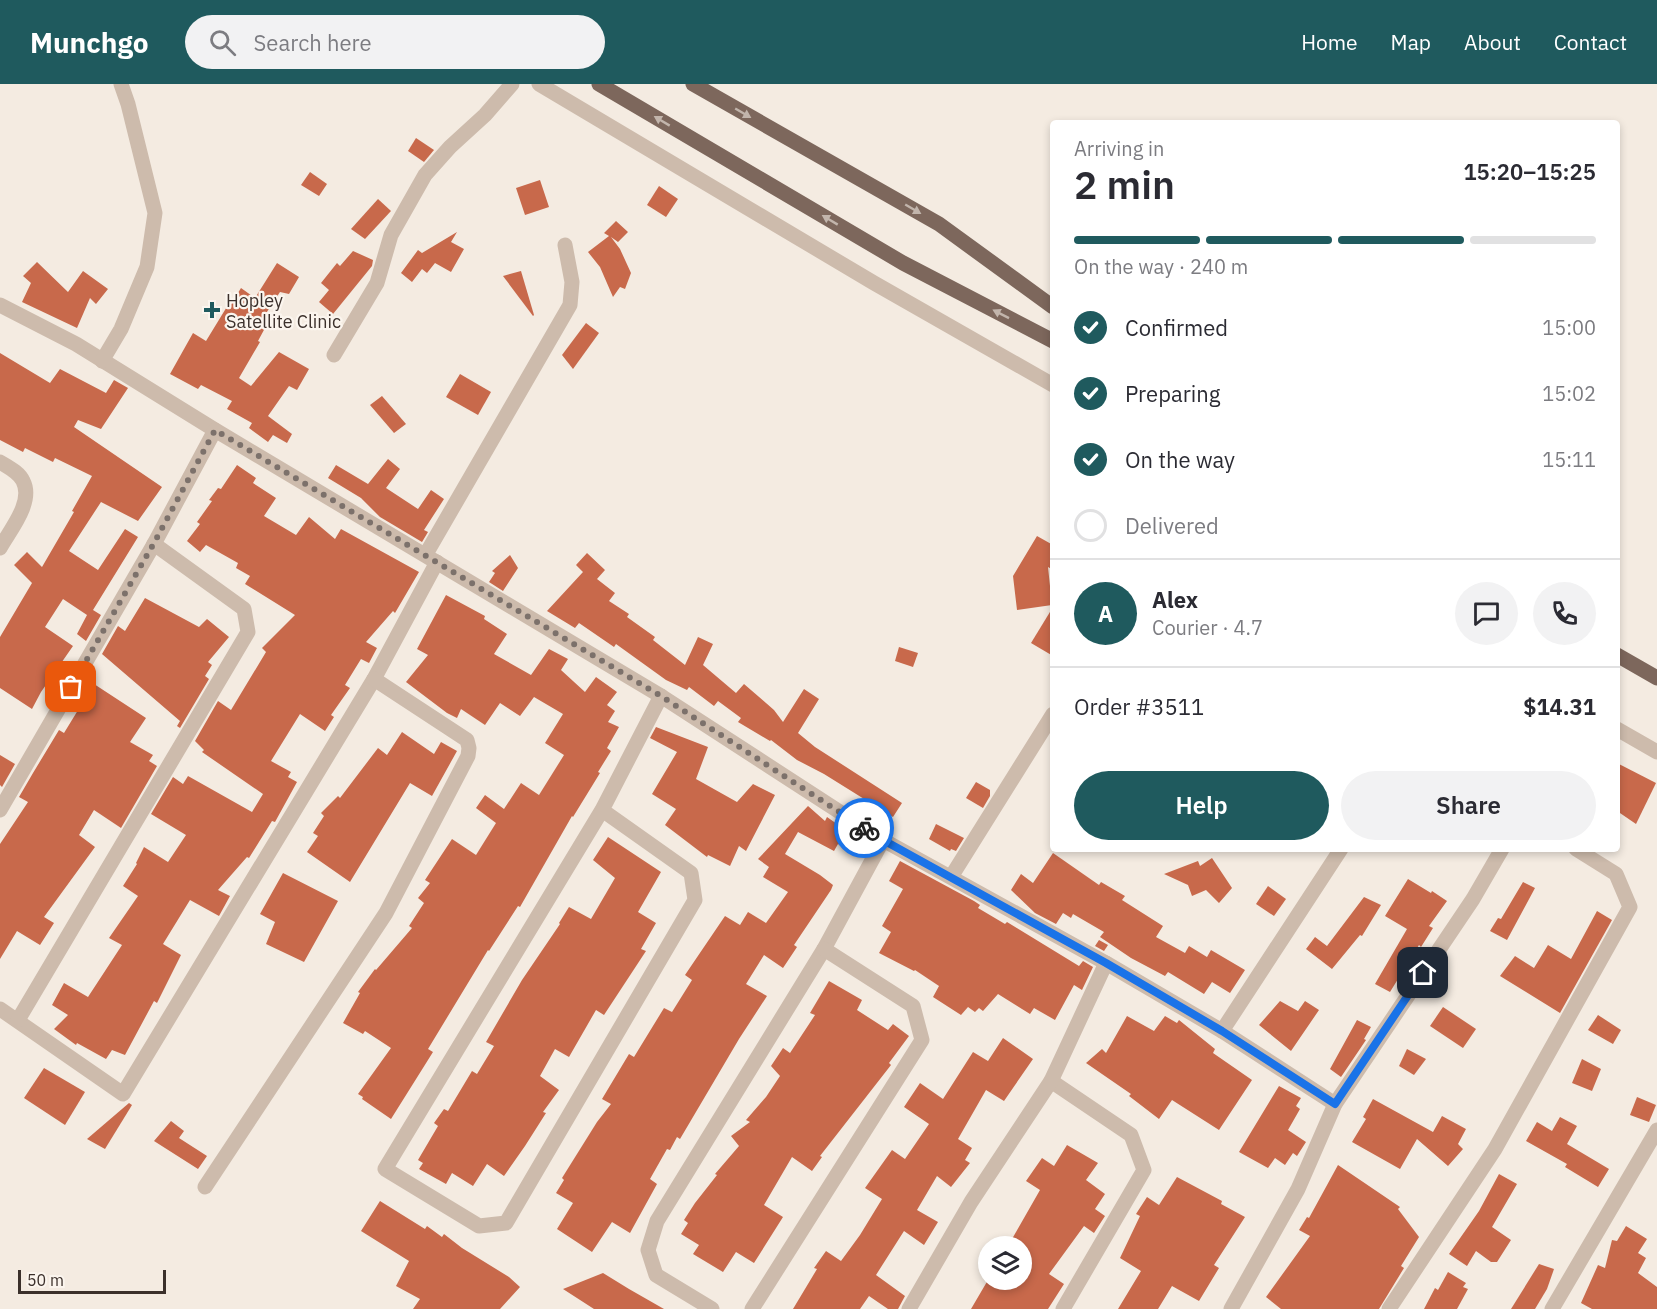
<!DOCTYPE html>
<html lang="en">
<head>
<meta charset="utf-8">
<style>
  :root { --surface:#fff; --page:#f2f2f3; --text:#2b2b33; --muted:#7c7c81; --line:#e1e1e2; --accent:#1f5a5e }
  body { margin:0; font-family:"IBM Plex Sans",sans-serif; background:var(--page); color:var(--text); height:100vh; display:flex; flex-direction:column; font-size:22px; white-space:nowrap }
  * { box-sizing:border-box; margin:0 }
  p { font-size:20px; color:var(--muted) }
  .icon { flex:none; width:33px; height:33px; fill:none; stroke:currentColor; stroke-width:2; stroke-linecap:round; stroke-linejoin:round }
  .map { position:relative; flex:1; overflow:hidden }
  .sheet { position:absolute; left:1050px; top:36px; width:570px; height:732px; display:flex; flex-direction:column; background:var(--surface); border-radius:6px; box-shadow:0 3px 9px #0003 }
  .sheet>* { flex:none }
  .fabs { position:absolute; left:978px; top:1152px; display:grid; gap:12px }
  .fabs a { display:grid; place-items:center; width:54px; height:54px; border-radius:50%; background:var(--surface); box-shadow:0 3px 9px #0003; font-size:30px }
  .scale { position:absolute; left:18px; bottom:15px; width:148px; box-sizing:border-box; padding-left:6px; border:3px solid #3b302b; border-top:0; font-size:16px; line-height:21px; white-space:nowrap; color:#3b302b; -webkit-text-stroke:4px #fbf5ee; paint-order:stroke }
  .pin { position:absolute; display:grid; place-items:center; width:51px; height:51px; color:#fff; margin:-26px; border-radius:12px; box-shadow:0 3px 9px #0006 }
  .courier { position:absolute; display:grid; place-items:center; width:60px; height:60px; margin:-30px; border:4px solid #1a73e8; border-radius:50%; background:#fff; color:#222; box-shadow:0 2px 8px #0007 }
  .head em { font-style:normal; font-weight:600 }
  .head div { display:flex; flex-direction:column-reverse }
  .head { display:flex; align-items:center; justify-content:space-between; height:102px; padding:0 24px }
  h1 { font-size:39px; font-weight:600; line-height:45px }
  .bar { display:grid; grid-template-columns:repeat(4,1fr); gap:9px 6px; align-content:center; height:72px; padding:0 24px }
  .bar i { height:8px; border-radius:4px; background:var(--line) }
  .bar .selected { background:var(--accent) }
  .bar p { grid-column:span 4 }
  .line { display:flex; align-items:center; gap:15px; padding:0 24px; border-top:2px solid var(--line) }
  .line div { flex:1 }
  .round { display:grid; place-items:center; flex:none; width:63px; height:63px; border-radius:32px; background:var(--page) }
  ol { padding:0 24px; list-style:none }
  li { display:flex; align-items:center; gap:18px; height:66px }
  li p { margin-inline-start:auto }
  li .icon { padding:6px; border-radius:50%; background:var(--accent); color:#fff; stroke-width:4 }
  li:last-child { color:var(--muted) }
  li i { width:33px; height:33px; border:3px solid var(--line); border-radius:50% }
  .action { display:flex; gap:12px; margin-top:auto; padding:12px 24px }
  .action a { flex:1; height:69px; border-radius:36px; background:var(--accent); color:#fff; font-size:24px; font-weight:600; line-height:69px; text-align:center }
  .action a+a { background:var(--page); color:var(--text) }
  header { display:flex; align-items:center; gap:36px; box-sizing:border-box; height:84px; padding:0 30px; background:var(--accent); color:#fff }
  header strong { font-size:28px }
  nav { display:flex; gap:33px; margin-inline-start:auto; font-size:21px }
  .search { width:420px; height:54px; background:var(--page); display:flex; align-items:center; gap:15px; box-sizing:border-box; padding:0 21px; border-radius:33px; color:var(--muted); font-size:22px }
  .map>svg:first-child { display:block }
  .building { fill:#c8694b }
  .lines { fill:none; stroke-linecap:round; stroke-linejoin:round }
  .street { stroke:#cdbbac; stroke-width:15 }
  .primary { stroke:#7d675c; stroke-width:15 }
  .oneway { fill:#c2b5ac }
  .done { stroke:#7c716b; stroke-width:6; stroke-dasharray:0 10.8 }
  .route { stroke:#1a73e8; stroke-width:8 }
  .poi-dot { fill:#1f5a5e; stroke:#fbf5ee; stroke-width:2 }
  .labels { text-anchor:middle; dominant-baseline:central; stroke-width:4.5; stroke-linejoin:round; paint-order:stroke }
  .poi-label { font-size:18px; fill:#3b302b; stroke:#fbf5ee; text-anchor:start }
</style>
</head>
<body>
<header>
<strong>Munchgo</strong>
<div class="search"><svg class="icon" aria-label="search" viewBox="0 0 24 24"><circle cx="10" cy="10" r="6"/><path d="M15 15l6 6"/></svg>Search here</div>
<nav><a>Home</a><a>Map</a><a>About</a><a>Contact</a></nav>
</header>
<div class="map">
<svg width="1657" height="1225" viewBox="0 0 1657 1225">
  <rect width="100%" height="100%" fill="#f4ebe1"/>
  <!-- building -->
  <g class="building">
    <polygon points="416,54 434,66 424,78 408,67"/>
    <polygon points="310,88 327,100 319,112 301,101"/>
    <polygon points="540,96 549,123 525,131 516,104"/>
    <polygon points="659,102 678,115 666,133 647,121"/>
    <polygon points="378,115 391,127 365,155 351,145"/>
    <polygon points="616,137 628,148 618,158 611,153 620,165 631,189 625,205 620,203 613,213 600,183 588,168 609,152 604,149"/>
    <polygon points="457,148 451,158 464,165 451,188 435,179 427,189 422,185 412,198 401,189 418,166 422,169"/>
    <polygon points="353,167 373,176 372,182 333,230 319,218 329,206 321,199 337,179 340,182"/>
    <polygon points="37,178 68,208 83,187 108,205 96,220 90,214 77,244 22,218 31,199 23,192"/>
    <polygon points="277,179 299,193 289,210 280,208 259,240 265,244 258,257 260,258 239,294 251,302 279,268 309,285 297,306 289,302 268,332 292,350 287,359 273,351 268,358 249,344 252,339 227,325 232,317 201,301 198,305 170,290 193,249 206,257 228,221 230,222 241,204 255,214"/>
    <polygon points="521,187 534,231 533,232 503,192"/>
    <polygon points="586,239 599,249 573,285 562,271"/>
    <polygon points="0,269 50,299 60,285 106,309 114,296 128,304 101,345 78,336 74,343 162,403 138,437 101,418 69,467 98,486 125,445 138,453 93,526 101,531 86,557 77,550 87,531 63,515 45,543 73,562 41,608 32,625 0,604 0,553 32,499 14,481 27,468 42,483 74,428 72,427 92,392 55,374 53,378 25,364 23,368 0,356"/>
    <polygon points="460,290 491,308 478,331 446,313"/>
    <polygon points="382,312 406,340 394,349 370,321"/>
    <polygon points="388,375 400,385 386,404 418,425 431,406 444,415 424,446 428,448 422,458 380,433 361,414 328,394 336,381 368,400"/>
    <polygon points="237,381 256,394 253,399 276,414 264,432 296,451 309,433 335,455 341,445 419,488 395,529 393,527 366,558 377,564 369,579 361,575 345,601 350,604 331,631 334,633 325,647 300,630 271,677 291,688 288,693 297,698 275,738 272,737 249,774 247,773 218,806 230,812 219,832 190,816 163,860 181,871 157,919 154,917 125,971 112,966 106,975 77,959 76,961 54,945 68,931 52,921 64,899 88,913 122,861 109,854 138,812 123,802 137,780 136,779 144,763 168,778 186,751 151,730 173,693 183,700 188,692 252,728 263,710 202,668 204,666 195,657 218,617 231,626 266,568 262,564 295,531 245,500 250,492 236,484 238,479 206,461 200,468 187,457 200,440 197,438 212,417 209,416 218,404 221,405"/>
    <polygon points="1037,452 1053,461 1053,486 1048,483 1052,521 1017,526 1013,492"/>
    <polygon points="587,469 605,486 597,495 615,509 609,517 629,530 627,533 655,553 653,556 685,581 698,553 713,560 703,581 736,609 744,600 774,626 783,638 804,605 819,615 798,649 815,663 902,719 893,733 824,690 797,676 771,656 770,657 738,638 741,634 718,617 714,622 689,603 687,606 666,596 616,560 614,563 579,539 575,544 547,527 583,488 576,481"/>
    <polygon points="510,471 518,484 503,507 489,498 495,489 492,487"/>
    <polygon points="446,511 485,532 484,535 507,550 494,570 531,591 549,565 568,575 561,586 585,608 596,593 617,608 607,621 615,627 608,638 619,643 607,664 611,667 598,688 600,689 573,733 572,732 520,823 518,822 489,867 488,866 428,965 433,968 391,1035 362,1015 363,1013 358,1010 391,964 365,947 363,950 343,939 360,909 358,908 375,885 376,886 412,844 409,842 424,819 418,814 430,799 425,796 452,755 476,771 496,739 476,724 485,711 504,725 521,699 539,711 564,671 545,659 563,630 534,613 520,632 500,619 485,641 461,625 457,634 447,629 406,598 428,571 417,565"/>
    <polygon points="145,514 199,543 207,535 229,553 208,578 212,581 205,592 209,595 180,644 177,642 180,637 102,570 118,542 125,547"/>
    <polygon points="1053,523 1053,572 1031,559"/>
    <polygon points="899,563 918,569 913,583 895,577"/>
    <polygon points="94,600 146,634 130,658 153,671 149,677 157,682 121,744 94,726 79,751 95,763 44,833 54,839 40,861 17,847 0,875 0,760 28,718 19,713 33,689 59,646 64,649"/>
    <polygon points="656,643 708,663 696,695 737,718 753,700 775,711 746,767 739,762 730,782 708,771 707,773 665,741 676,725 652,710 677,668 650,654"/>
    <polygon points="402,648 434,670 441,658 457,667 432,712 410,699 350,798 307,768 318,752 313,749 324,732 321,729 338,712 340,714 378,664 387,671"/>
    <polygon points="0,671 15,680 2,703 0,701"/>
    <polygon points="1617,679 1656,699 1636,740 1617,727"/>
    <polygon points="976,698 990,706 990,712 983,724 966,714"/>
    <polygon points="808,722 825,737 827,733 857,754 848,767 838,760 834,767 798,748 785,770 820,791 833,801 831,806 794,861 797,863 783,884 764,871 746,900 767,912 739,955 680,1055 677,1053 670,1066 667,1065 650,1095 657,1100 630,1149 612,1138 592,1168 557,1145 573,1119 556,1109 564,1096 562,1094 597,1038 611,1020 602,1015 629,970 634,973 664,924 672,928 692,896 685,891 725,832 740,841 748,828 766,839 788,808 763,793 769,783 758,775"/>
    <polygon points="936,740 964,754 956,767 951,765 950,767 929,755"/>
    <polygon points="608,753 661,788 638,828 656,839 641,865 646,867 604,931 596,926 569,973 555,965 540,992 559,1006 543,1028 546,1029 525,1062 504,1092 487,1080 473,1102 452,1089 446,1100 419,1085 423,1079 418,1076 438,1042 434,1039 444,1025 448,1027 472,987 477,990 494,962 486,958 522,896 560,840 559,839 569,823 591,835 615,794 593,776"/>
    <polygon points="1053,769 1099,801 1101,798 1125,812 1122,816 1163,842 1156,853 1185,869 1189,862 1207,873 1211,866 1245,886 1230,909 1212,898 1204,910 1168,888 1165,892 1131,874 1100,853 1104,848 1073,830 1071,834 1063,829 1056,840 1035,829 1011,806 1021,790 1033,799"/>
    <polygon points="1212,774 1232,804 1219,819 1206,806 1192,812 1188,801 1164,790 1198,777 1200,782"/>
    <polygon points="900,777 974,817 980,821 978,824 1005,840 1007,838 1079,882 1083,877 1093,883 1082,906 1074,901 1055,936 1034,924 1030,930 998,910 983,927 979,924 975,928 968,923 961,931 933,913 939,902 915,886 914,887 879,869 891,848 882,842 903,805 889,797"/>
    <polygon points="283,789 338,817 304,878 266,860 275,838 260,830"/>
    <polygon points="1408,795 1431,809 1432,807 1447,817 1429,842 1433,844 1421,863 1419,861 1390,908 1375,900 1407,845 1385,832"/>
    <polygon points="1523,798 1535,804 1507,856 1490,847 1498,834 1501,835"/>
    <polygon points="1268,802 1286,815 1274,832 1256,820"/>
    <polygon points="1364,813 1381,821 1362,852 1360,851 1332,885 1306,865 1315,853 1327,862"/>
    <polygon points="1597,827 1612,836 1560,929 1500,892 1515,872 1534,884 1548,861 1571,875"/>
    <polygon points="1099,856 1108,861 1104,867 1095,862"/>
    <polygon points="829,897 862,916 857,926 888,946 893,940 909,952 889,979 891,981 820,1072 822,1073 812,1087 792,1073 764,1121 783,1133 754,1179 736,1168 723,1188 693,1170 699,1161 681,1150 688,1139 684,1136 695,1119 717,1091 715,1090 739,1062 731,1052 750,1038 746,1036 766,1013 780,992 771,982 783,964 790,969 815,931 810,929"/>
    <polygon points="1280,917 1298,927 1305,917 1319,926 1291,967 1259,941"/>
    <polygon points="1443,923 1476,945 1463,964 1430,942"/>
    <polygon points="1598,931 1621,946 1613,960 1588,946"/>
    <polygon points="1127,932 1154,947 1165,932 1177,939 1179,936 1215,965 1213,969 1252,996 1219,1046 1172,1016 1159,1035 1129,1012 1131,1010 1086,979 1102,965 1106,969"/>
    <polygon points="1357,936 1371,943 1364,955 1366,956 1341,993 1330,985"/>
    <polygon points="1003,954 1033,975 1004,1017 986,1006 958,1055 972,1064 965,1076 970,1079 951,1103 937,1092 917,1126 938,1138 924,1161 904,1147 876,1191 905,1212 898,1225 888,1225 869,1212 860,1225 793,1225 817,1185 814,1184 826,1167 841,1177 860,1151 882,1115 865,1104 892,1066 905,1075 929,1040 904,1023 920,999 943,1015 973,968 988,977"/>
    <polygon points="1407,965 1426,975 1414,991 1399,982"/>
    <polygon points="1582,975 1601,985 1592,1007 1572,999"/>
    <polygon points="44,984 85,1008 65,1041 24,1014"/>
    <polygon points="1279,1002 1301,1014 1296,1022 1300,1025 1288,1046 1306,1058 1297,1072 1293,1069 1285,1081 1275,1074 1268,1084 1239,1068"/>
    <polygon points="1637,1013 1656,1021 1649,1038 1630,1031"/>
    <polygon points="1373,1015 1433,1048 1442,1032 1466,1045 1458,1060 1463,1065 1448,1082 1417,1055 1400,1085 1352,1058 1366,1035 1363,1033"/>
    <polygon points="129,1019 132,1021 105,1065 87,1055"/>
    <polygon points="1560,1033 1577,1042 1567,1060 1609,1085 1598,1103 1565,1083 1567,1080 1526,1057 1537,1038 1552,1047"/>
    <polygon points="171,1037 184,1047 179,1054 207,1072 198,1085 154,1057"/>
    <polygon points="1067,1061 1098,1079 1086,1096 1105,1110 1095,1125 1105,1132 1094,1149 1084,1142 1049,1190 1064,1200 1048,1225 971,1225 988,1196 1022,1196 1022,1162 1008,1162 1040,1106 1026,1097 1042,1074 1054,1082"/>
    <polygon points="1338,1081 1400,1123 1398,1125 1419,1153 1401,1182 1404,1184 1379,1225 1281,1225 1266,1213 1310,1152 1299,1146 1307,1133 1309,1134"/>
    <polygon points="1499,1090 1517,1100 1492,1143 1511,1156 1497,1178 1491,1178 1476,1167 1467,1182 1449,1170 1479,1127"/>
    <polygon points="1177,1093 1222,1117 1221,1120 1245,1133 1214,1181 1219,1184 1199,1217 1172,1202 1158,1225 1118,1225 1141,1187 1120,1174 1140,1132 1136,1130 1147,1113 1159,1121"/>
    <polygon points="380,1117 425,1145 427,1142 442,1153 444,1150 462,1164 509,1193 520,1203 500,1225 413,1225 420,1215 396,1202 409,1177 361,1147"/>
    <polygon points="1626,1142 1647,1155 1638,1169 1646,1174 1638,1189 1657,1203 1657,1225 1592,1225 1581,1219 1598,1181 1605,1184 1612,1156 1617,1157"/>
    <polygon points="1539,1180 1554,1185 1547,1205 1535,1225 1511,1225"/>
    <polygon points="1448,1188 1466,1199 1463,1203 1468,1205 1457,1225 1424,1225 1435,1204 1438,1206"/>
    <polygon points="603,1189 629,1205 664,1225 594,1225 563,1205"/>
  </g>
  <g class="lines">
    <!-- street -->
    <g class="street">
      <polyline points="539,0 874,199 1053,301"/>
      <polyline points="0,221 76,260 215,346 661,612 883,756 1106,879 1222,947 1335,1020"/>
      <polyline points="334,271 377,199 391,151 425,91 450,63 485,31 512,0"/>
      <polyline points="102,277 121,245 147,183 155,129 128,20 121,0"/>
      <path d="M 0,378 C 8,383 19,388 23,397 C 34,418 10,446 0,464"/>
      <polyline points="426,470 570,221 572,198 565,161"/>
      <polyline points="1617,645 1657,668"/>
      <polyline points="0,726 154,460 215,346"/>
      <polyline points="602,726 691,789 695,816 506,1139 479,1142 385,1085 602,726 661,612"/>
      <polyline points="951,793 1053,630"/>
      <polyline points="0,925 123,1010 374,595 437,478"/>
      <polyline points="18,936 248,548 244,525 154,460"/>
      <polyline points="1222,947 1341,765"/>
      <polyline points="1051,997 1131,1051 1144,1086 1063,1225"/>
      <polyline points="205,1103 386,829 468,672 469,664 467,656 374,595"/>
      <polyline points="712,1225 656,1191 648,1166 657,1137 824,865 883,756"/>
      <polyline points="752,1225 922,956 913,922 824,865"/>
      <polyline points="909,1225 971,1118 1051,997 1106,879"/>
      <polyline points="1231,1225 1298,1105 1335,1020 1473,815 1502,765"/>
      <polyline points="1389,1225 1495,1065 1630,823 1616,790 1576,765"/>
      <polyline points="1552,1225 1657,1046"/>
    </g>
    <!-- primary -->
    <g class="primary">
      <polyline points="599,0 903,179 1053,257"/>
      <polyline points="693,0 939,140 1053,223"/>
      <polyline points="1617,571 1657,594"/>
    </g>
  </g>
  <!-- one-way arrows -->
  <defs><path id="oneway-solid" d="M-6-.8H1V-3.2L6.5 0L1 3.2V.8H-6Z" transform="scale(1.5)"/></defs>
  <g class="oneway">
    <use href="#oneway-solid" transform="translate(743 29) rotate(30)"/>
    <use href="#oneway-solid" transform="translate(662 37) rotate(-149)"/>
    <use href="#oneway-solid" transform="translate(913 125) rotate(30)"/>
    <use href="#oneway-solid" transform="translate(830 136) rotate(-149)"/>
    <use href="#oneway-solid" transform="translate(1001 230) rotate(-153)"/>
  </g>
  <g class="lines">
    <!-- done -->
    <polyline class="done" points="71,603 154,459 215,346 661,612 864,744"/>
    <!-- route -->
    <polyline class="route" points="864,744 883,756 1106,879 1222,947 1335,1020 1423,889"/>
  </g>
  <!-- markers -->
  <path class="poi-dot" d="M209 217h6v6h6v6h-6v6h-6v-6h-6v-6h6z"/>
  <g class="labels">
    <!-- poi labels -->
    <g class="poi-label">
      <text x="226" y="216">Hopley<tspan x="226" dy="21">Satellite Clinic</tspan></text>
    </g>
  </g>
</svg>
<div class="fabs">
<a><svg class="icon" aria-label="layers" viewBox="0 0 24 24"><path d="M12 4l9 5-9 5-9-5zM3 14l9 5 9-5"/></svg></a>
</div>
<div class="scale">50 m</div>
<div class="pin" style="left:71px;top:603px;background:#ea580c"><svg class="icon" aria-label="bag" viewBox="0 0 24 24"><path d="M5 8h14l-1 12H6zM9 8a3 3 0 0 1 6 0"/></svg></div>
<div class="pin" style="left:1423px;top:889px;background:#1f2937"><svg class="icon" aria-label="home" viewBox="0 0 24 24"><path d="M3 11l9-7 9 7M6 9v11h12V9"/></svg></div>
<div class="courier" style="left:864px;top:744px"><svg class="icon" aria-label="bike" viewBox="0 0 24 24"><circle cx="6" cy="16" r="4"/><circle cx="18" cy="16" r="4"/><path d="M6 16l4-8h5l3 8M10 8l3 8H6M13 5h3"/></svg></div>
<section class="sheet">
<div class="head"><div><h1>2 min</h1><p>Arriving in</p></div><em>15:20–15:25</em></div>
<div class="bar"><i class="selected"></i><i class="selected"></i><i class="selected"></i><i></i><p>On the way · 240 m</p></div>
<ol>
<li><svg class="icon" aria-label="check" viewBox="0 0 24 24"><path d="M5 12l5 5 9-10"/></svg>Confirmed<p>15:00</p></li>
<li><svg class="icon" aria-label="check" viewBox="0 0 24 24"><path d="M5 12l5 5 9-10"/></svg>Preparing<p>15:02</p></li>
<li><svg class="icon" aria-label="check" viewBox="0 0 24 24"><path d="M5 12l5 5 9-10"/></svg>On the way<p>15:11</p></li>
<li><i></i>Delivered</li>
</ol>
<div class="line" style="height:108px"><b class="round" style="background:var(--accent);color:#fff">A</b><div><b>Alex</b><p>Courier · 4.7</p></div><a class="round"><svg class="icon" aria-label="chat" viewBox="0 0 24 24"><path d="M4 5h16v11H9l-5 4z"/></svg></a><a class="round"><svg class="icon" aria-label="phone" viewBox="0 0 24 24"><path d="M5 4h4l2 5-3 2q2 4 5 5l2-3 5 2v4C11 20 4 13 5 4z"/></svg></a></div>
<div class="line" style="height:78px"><div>Order #3511</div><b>$14.31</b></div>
<div class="action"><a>Help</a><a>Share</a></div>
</section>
</div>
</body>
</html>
